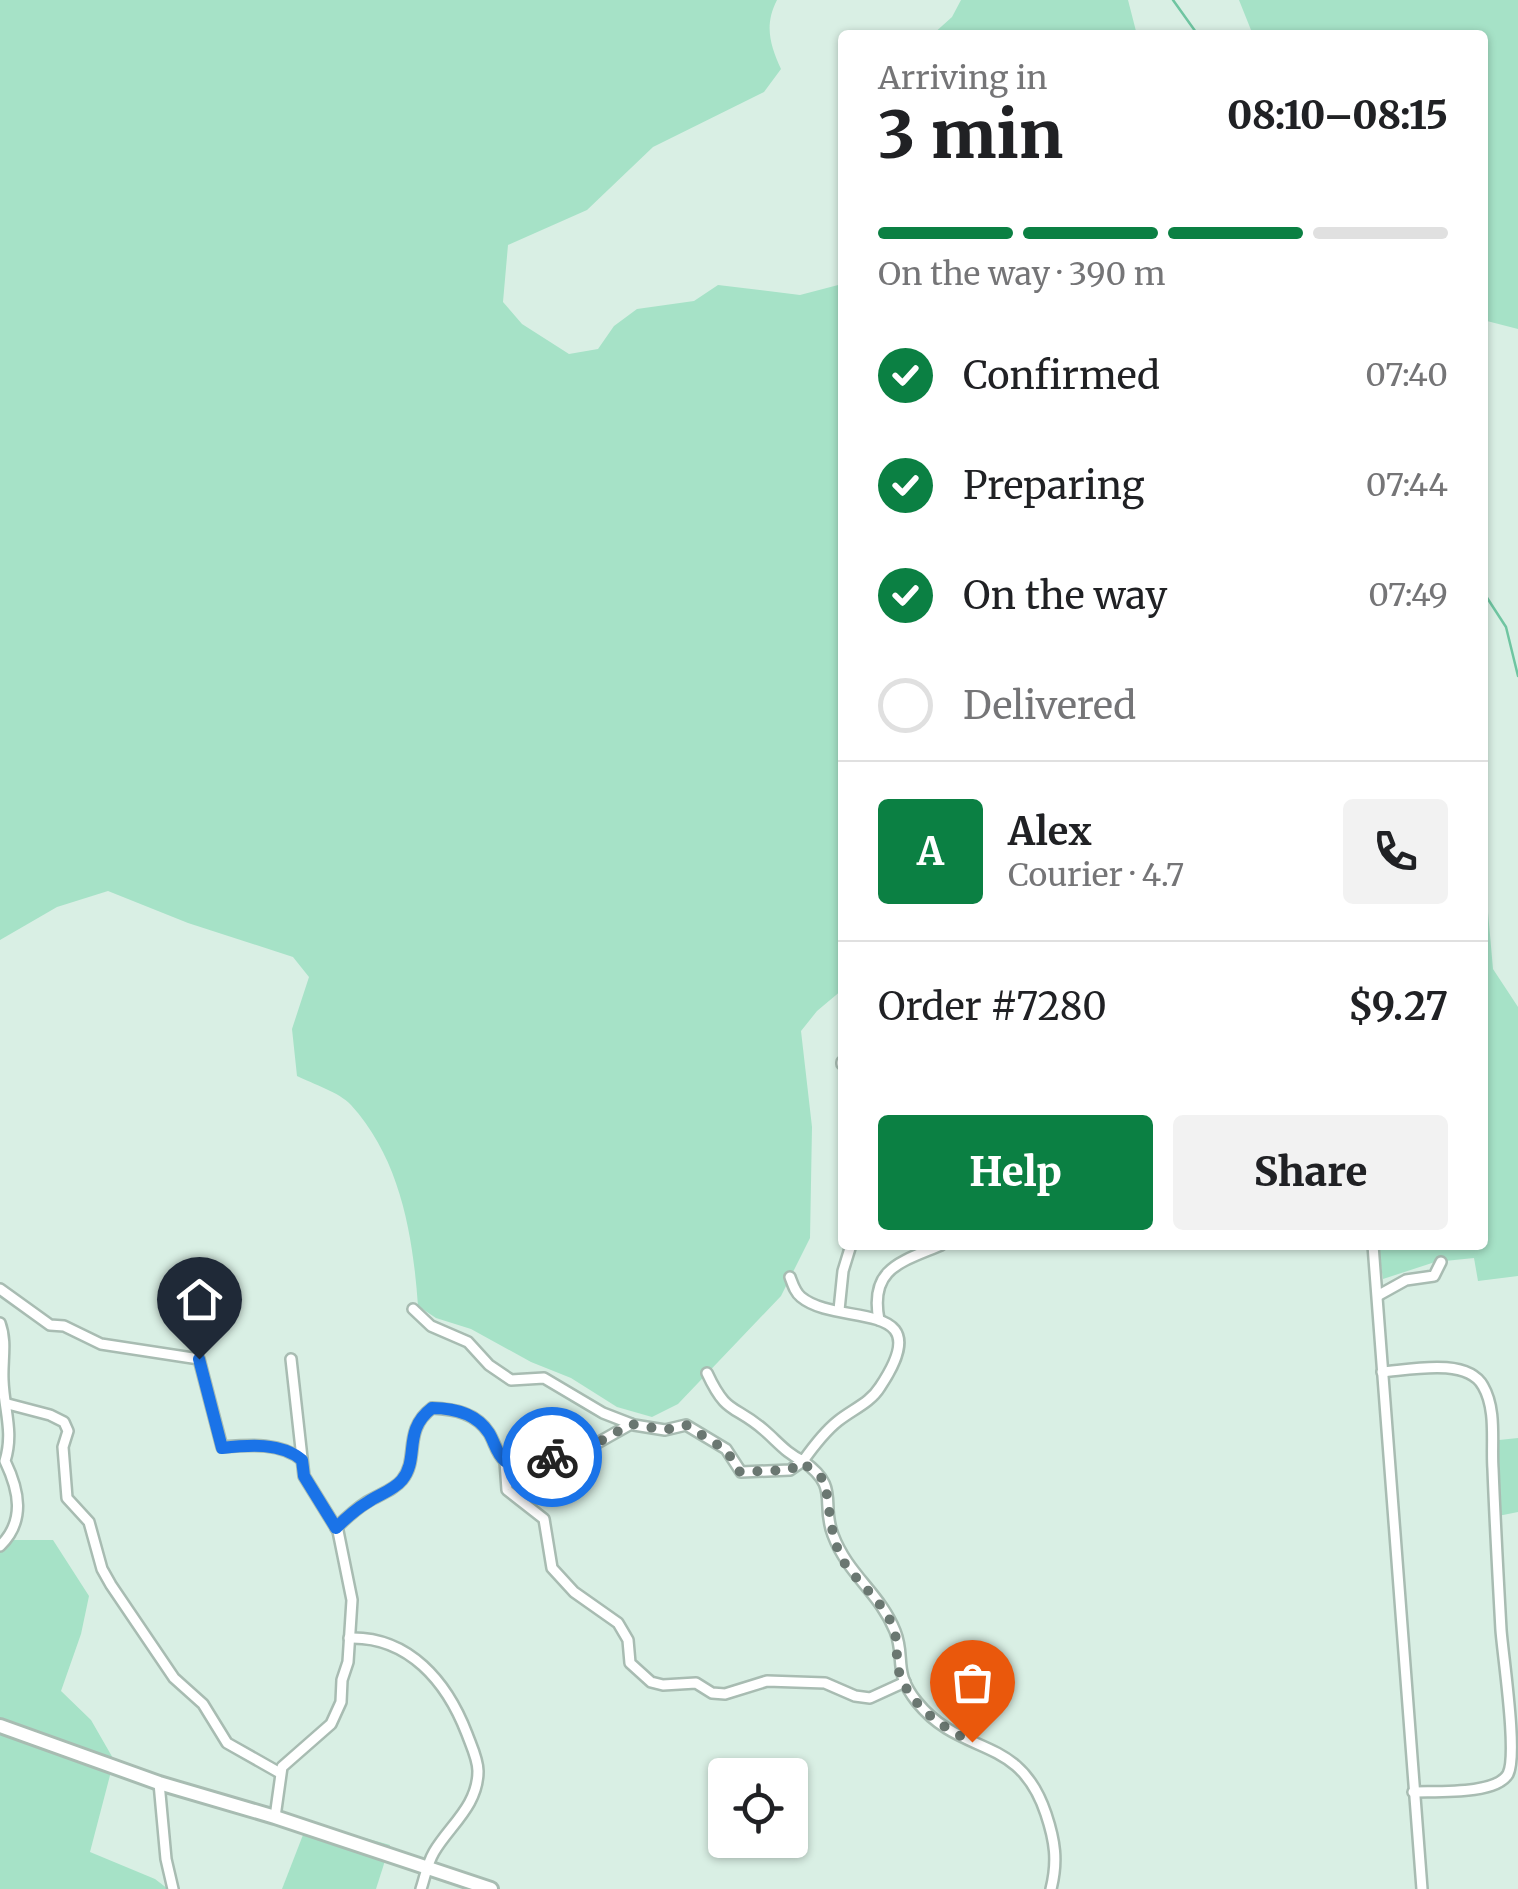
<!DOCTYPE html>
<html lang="en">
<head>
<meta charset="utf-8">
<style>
  :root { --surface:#fff; --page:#f2f2f2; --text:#202124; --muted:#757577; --line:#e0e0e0; --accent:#0b8043 }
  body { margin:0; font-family:Merriweather,serif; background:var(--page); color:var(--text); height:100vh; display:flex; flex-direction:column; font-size:38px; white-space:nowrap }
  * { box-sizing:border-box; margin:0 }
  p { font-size:32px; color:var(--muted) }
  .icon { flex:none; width:55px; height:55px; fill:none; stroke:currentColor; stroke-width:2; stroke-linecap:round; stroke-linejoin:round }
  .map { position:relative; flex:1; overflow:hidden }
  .details { position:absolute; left:838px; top:30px; width:650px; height:1220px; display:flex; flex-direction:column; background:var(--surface); border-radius:10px; box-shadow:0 2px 8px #0004 }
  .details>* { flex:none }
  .fabs { position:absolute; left:708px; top:1758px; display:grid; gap:20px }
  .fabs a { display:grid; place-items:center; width:100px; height:100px; border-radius:10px; background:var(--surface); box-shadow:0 2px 8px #0004; font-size:50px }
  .pin { position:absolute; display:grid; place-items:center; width:85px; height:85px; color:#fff; margin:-102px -42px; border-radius:50% 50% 50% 0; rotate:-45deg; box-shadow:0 0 10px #0007 }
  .pin .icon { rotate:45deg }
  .courier { position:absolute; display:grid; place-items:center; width:100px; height:100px; margin:-50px; border:8px solid #1a73e8; border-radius:50%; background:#fff; color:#222; box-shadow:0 2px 12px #0007 }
  .overview em { font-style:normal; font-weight:800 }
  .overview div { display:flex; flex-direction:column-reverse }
  .overview { display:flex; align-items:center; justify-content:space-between; height:170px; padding:0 40px }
  h1 { font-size:65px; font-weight:800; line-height:75px }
  .bar { display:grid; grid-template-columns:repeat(4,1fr); gap:15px 10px; align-content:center; height:120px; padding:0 40px }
  .bar i { height:12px; border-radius:8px; background:var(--line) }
  .bar .selected { background:var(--accent) }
  .bar p { grid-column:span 4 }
  .line { display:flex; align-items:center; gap:25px; padding:0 40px; border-top:2px solid var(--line) }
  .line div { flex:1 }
  .round { display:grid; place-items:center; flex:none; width:105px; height:105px; border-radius:10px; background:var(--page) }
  ol { padding:0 40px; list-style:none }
  li { display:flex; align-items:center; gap:30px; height:110px }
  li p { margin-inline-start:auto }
  li .icon { padding:10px; border-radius:50%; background:var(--accent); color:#fff; stroke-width:4 }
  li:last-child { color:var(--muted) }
  li i { width:55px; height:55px; border:5px solid var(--line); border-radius:50% }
  .button { display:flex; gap:20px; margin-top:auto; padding:20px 40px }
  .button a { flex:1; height:115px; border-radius:10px; background:var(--accent); color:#fff; font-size:40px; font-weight:800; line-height:115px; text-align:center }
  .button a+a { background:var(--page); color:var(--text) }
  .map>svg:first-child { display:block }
  .green { fill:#a6e2c7 }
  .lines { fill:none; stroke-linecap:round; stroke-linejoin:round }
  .stream { stroke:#6fc5a1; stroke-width:2.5 }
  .street-casing { stroke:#a8bcb2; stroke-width:14 }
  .secondary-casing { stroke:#a8bcb2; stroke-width:18 }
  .street { stroke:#fff; stroke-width:9 }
  .secondary { stroke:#fff; stroke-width:12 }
  .done { stroke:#6a7771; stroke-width:10; stroke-dasharray:0 18 }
  .route { stroke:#1a73e8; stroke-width:12 }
</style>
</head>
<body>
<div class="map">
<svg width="1518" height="1889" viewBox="0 0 1518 1889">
  <rect width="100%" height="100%" fill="#d9efe4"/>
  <!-- green -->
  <g class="green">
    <path d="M 0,0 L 777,0 C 764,25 770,45 781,69 L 764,92 L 653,147 L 587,210 L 508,245 L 503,302 L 522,324 L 569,354 L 598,349 L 614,326 L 637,309 L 694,301 L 718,285 L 800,295 L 842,284 L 842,990 L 817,1011 L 801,1031 L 812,1127 L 810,1238 L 781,1296 L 678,1404 L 652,1417 L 617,1407 L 571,1378 L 531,1362 L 471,1329 L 436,1318 L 418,1306 C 413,1236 401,1160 351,1105 C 339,1092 313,1084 297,1076 L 292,1029 L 309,977 L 293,957 L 188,923 L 108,891 L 57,907 L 0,940 Z"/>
    <polygon points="961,0 1128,0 1137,35 932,35 952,17"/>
    <polygon points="1239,0 1518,0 1518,329 1483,320 1482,35 1253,35"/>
    <polygon points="1483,904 1488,912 1493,969 1518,1007 1518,1276 1478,1281 1474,1258 1435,1262 1383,1279 1378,1245 1482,1245"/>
    <polygon points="1518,1438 1518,1512 1498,1516 1499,1440"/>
    <polygon points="12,1540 53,1540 89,1596 81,1634 61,1691 91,1720 114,1760 90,1852 155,1879 168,1889 0,1889 0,1543"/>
    <polygon points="308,1822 390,1845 376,1889 282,1889"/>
  </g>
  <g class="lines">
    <!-- stream -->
    <g class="stream">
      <polyline points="1173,0 1198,35"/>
      <polyline points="1482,590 1506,627 1518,676"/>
    </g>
    <!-- street casing -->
    <g class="street-casing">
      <g id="street">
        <polyline points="842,1062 842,1064"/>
        <polyline points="1373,1245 1422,1889"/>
        <path d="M 0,1289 L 50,1325 L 64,1326 L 101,1344 L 199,1359 L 222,1447 C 249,1445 281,1442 302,1460"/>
        <polyline points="1379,1295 1406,1280 1434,1276 1441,1262"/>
        <path d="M 413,1309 L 431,1326 L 468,1342 L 489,1365 L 511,1380 L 544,1378 L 603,1413 L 634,1425 L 665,1430 L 686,1425 L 726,1449 L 741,1472 L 790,1470 L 803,1461 C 841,1488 820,1502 833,1535 C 848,1575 880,1593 895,1631 C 906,1658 892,1671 917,1702 C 962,1758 1019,1733 1046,1814 C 1055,1841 1058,1861 1051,1889"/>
        <polyline points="839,1310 843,1271 851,1245"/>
        <path d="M 879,1320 C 869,1268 901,1262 941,1245"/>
        <path d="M 0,1323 C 7,1342 2,1360 3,1380 C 4,1410 14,1432 5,1461 C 19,1490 26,1521 0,1546"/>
        <path d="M 1382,1372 C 1409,1370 1467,1357 1483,1386 C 1497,1410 1491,1443 1493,1469 C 1495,1522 1498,1576 1501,1630 C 1503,1657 1518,1754 1508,1774 C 1496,1795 1436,1791 1413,1792"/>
        <path d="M 707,1373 C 727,1416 734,1404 764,1430 C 778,1442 786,1453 803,1461 C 813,1447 824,1432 838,1421 C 853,1409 870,1403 880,1387 C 941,1296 838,1328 801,1297 C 795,1292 793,1285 790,1277"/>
        <polyline points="8,1404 50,1415 64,1422 68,1431 63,1447 67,1498 89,1522 102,1569 111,1585 174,1678 203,1704 227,1743 280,1773"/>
        <polyline points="505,1461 507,1490 544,1519 552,1568 574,1592 618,1623 628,1640 630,1663 651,1682 663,1685 696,1683 712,1693 725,1694 767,1681 825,1683 855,1696 870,1698 905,1682"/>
        <path d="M 336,1528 C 346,1518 356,1509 367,1502 C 378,1495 394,1490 402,1480 C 420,1458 402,1431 432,1408 C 454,1409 476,1413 489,1433 C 495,1443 496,1453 505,1461 L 542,1455 L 576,1455 L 631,1424"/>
        <path d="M 349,1638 C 409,1636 447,1682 467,1734 C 471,1745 478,1759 478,1771 C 478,1806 449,1826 434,1852 C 427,1864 425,1877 421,1889"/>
        <polyline points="159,1783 166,1859 173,1889"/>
        <polyline points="275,1817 282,1767 331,1724 341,1702 342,1680 348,1662 352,1600 338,1531 304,1476 291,1359"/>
      </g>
    </g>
    <!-- secondary casing -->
    <g class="secondary-casing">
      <polyline id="secondary" points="0,1726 159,1783 275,1817 491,1889"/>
    </g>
    <!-- street -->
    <use href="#street" class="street"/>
    <!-- secondary -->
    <use href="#secondary" class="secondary"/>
  </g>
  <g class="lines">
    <!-- done -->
    <path class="done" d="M 552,1457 L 576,1455 L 631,1424 L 665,1430 L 686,1425 L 726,1450 L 740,1472 L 790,1470 L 802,1462 L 824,1480 C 831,1509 829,1543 848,1568 C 863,1587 880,1600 891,1622 C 900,1640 894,1657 900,1675 C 912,1707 943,1728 972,1742"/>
    <!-- route -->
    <path class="route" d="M 199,1359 L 222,1448 C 248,1445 281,1442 302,1460 L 304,1476 L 336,1528 C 346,1518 356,1509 368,1502 C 378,1495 394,1490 402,1480 C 420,1458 402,1431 432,1408 C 454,1408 476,1413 489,1433 C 495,1443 496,1453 505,1461 L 552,1457"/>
  </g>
</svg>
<div class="fabs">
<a><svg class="icon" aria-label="locate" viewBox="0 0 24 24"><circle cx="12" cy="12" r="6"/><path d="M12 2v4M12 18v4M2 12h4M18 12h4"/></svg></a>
</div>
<div class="pin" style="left:972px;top:1742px;background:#ea580c"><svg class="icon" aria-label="bag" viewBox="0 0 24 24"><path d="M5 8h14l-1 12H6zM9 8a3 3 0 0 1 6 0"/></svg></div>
<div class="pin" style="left:199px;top:1359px;background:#1f2937"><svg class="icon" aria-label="home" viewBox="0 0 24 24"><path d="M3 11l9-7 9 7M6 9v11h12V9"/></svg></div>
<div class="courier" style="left:552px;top:1457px"><svg class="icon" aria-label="bike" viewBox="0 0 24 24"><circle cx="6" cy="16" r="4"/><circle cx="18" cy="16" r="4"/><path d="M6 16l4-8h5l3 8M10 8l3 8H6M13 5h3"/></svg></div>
<section class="details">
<div class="overview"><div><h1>3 min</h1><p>Arriving in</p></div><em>08:10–08:15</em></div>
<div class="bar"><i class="selected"></i><i class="selected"></i><i class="selected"></i><i></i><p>On the way · 390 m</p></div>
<ol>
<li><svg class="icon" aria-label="check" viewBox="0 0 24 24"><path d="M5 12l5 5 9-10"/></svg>Confirmed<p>07:40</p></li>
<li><svg class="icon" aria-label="check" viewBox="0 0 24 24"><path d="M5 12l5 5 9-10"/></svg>Preparing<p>07:44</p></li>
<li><svg class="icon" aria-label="check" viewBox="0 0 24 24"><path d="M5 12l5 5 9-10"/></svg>On the way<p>07:49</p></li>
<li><i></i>Delivered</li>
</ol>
<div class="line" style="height:180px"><b class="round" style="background:var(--accent);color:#fff">A</b><div><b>Alex</b><p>Courier · 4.7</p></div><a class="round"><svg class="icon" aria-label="phone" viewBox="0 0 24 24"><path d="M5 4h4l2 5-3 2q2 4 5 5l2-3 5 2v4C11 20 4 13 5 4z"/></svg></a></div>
<div class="line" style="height:130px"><div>Order #7280</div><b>$9.27</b></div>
<div class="button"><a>Help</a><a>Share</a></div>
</section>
</div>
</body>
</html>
